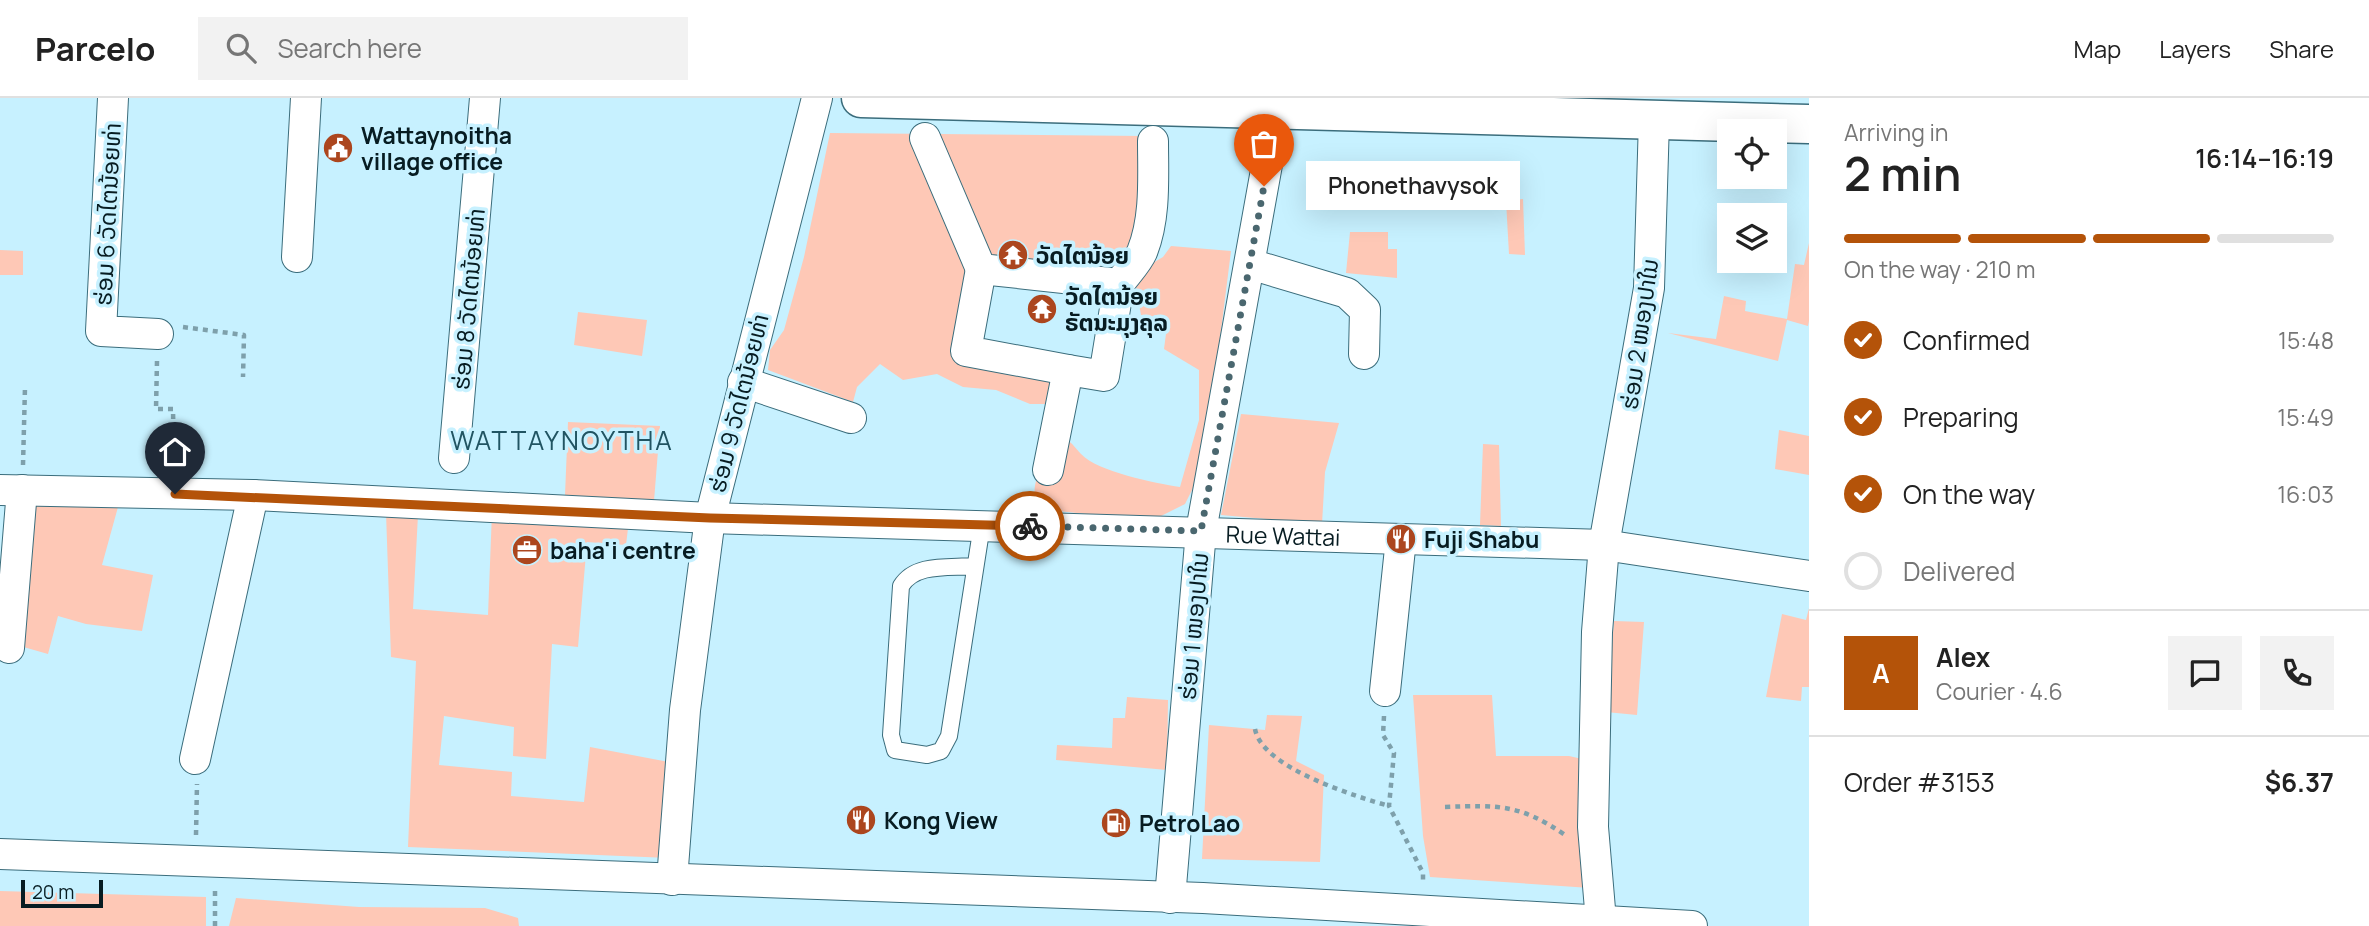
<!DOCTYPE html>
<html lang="en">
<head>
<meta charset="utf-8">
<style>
  :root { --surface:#fff; --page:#f2f2f2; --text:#222; --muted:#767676; --line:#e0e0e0; --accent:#b45309 }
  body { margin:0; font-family:Manrope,"Noto Sans Lao",sans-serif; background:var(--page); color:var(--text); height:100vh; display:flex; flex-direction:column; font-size:26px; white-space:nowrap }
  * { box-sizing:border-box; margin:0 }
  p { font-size:23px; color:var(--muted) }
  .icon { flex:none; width:38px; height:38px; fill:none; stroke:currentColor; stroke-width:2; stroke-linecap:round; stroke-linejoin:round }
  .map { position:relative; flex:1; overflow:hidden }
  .details { display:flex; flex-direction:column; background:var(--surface); width:560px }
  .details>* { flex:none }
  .controls { position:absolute; left:1717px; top:21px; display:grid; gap:14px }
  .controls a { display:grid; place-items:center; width:70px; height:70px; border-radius:0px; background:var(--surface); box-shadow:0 7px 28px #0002; font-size:35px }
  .scale { position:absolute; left:21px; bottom:18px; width:82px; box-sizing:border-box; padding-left:7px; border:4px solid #071c22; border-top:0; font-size:19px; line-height:24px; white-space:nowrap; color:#071c22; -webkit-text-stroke:5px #c7f1ff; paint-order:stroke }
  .pin { position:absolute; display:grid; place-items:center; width:60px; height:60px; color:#fff; margin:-72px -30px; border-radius:50% 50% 50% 0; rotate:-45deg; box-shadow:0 0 7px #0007 }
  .pin .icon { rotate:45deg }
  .courier { position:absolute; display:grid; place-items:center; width:70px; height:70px; margin:-35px; border:5px solid #b45309; border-radius:50%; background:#fff; color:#222; box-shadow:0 2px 9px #0007 }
  .bubble { position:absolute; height:49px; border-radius:0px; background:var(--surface); box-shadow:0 7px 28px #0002; font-size:23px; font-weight:600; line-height:49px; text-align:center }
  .summary em { font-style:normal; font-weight:600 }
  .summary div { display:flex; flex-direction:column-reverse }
  .summary { display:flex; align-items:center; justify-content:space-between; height:119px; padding:0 35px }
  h1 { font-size:46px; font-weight:600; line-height:52px }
  .bar { display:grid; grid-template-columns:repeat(4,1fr); gap:10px 7px; align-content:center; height:84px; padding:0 35px }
  .bar i { height:9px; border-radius:5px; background:var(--line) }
  .bar .current { background:var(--accent) }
  .bar p { grid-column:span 4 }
  .line { display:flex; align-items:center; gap:18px; padding:0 35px; border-top:2px solid var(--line) }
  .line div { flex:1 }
  .round { display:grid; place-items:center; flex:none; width:74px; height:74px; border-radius:0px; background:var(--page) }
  ol { padding:0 35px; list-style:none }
  li { display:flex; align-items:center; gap:21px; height:77px }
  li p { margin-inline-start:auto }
  li .icon { padding:7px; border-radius:50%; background:var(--accent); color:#fff; stroke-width:4 }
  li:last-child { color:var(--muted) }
  li i { width:38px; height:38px; border:4px solid var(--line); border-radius:50% }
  header { display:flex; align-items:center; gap:42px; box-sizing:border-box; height:98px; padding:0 35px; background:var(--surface); border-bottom:2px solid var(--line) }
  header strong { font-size:33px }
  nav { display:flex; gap:38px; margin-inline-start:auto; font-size:24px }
  .search { width:490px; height:63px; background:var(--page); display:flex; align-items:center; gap:18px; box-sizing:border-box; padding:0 24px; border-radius:0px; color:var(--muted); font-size:26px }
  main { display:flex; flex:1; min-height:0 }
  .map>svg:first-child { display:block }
  .green { fill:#fec8b6 }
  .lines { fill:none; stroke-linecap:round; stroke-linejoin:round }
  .lane-casing { stroke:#3b6d7c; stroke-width:18 }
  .street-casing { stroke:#3b6d7c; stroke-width:32 }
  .highway-casing { stroke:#3b6d7c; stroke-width:41 }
  .path { stroke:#7ea0ab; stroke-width:4.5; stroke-dasharray:5 5; stroke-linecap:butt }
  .lane { stroke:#fff; stroke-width:16 }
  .street { stroke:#fff; stroke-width:30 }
  .highway { stroke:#fff; stroke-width:38 }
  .done { stroke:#4a676f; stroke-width:7; stroke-dasharray:0 12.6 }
  .route { stroke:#b45309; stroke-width:9 }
  .labels { text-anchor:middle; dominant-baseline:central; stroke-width:7; stroke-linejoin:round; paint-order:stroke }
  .poi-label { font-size:23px; font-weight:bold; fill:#071c22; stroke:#c7f1ff; text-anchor:start }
  .street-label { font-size:23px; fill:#071c22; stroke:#c7f1ff }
  .quarter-label { font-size:26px; letter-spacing:2px; fill:#215462; stroke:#c7f1ff }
</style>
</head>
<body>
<header>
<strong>Parcelo</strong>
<div class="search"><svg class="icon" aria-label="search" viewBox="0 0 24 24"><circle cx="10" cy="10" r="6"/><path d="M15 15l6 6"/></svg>Search here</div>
<nav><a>Map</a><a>Layers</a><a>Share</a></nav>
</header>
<main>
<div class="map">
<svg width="1809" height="828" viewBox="0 0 1809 828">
  <rect width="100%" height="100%" fill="#c7f1ff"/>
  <!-- green -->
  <g class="green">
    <polygon points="830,35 1145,38 1135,139 1112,172 968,161 969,209 950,252 971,262 1050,270 1050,289 1045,306 1030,306 996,292 963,289 937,276 903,282 880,266 857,289 853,304 768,272 770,252 784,232 804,159"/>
    <polygon points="1523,101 1525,157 1509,156 1506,103"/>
    <polygon points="1350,134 1388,134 1388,151 1397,151 1397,180 1346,175"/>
    <polygon points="1809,145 1809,223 1808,228 1787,222 1778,263 1668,235 1716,241 1724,198 1746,203 1745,213 1787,221 1795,166 1804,167"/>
    <path d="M 1171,148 L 1231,153 L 1214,288 L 1193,390 L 1185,406 L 1151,423 L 1049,412 L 1036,405 C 1029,379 1049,357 1065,341 C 1074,346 1075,350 1081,356 C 1098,374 1155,385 1180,389 L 1199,322 L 1199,272 L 1164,251 L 1167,228 L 1141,217 L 1136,189 L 1151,166 L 1163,159 Z"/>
    <polygon points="0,152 23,153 23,177 0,177"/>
    <polygon points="578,214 647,222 642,258 574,247"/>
    <polygon points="1241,316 1339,325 1325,374 1322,426 1221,417"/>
    <polygon points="568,324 660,328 654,403 565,397"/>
    <polygon points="1779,332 1809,338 1809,377 1775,371"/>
    <polygon points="1483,346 1499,347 1501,428 1480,427"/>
    <polygon points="30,407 118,409 102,467 153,477 142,533 86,526 58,518 48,556 20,548"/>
    <polygon points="492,414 629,422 626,447 587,444 578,549 552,546 546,661 513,658 514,629 444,618 439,667 512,674 511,698 584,704 590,649 674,665 669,760 408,749 416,563 391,559 386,415 418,417 413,511 488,517"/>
    <polygon points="1809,510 1809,589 1802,589 1801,603 1766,599 1782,516 1806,522"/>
    <polygon points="1614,523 1644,524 1637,617 1606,614"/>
    <polygon points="1413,597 1492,597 1496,658 1569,658 1600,665 1605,791 1430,779 1423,738"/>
    <polygon points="1127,599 1168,602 1167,672 1056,662 1057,647 1112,650 1113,620 1125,620"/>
    <polygon points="1267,617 1302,618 1296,663 1324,677 1320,764 1202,761 1209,627 1265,632"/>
    <polygon points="0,793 206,799 206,828 0,828"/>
    <polygon points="236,800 359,809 485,810 518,820 519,828 229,828"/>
  </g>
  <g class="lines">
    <!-- lane casing -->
    <g class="lane-casing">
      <path id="lane" d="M 973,468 C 948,470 915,465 901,488 L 891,637 L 895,652 L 927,657 L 941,653 L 949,638 L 982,427"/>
    </g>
    <!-- street casing -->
    <g class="street-casing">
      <g id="street">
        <polyline points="113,0 101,233 158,236"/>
        <polyline points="925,40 981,171 1119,186 1104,278 1068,272 1048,372"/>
        <polyline points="297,159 306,0"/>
        <polyline points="1250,166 1347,195 1365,212 1364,256"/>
        <polyline points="981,171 966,253 1068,272"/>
        <path d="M 1119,186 C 1126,176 1137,165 1142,154 C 1156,120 1153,78 1153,43"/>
        <polyline points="743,284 851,320"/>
        <polyline points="454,360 485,0"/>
        <path id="s1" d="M 0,392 L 253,397 L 710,420 L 1604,447 L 1809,478"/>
        <polyline points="9,550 22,392"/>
        <polyline points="1385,593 1401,441"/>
        <polyline points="195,661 253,397"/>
        <polyline points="0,756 1203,800 1692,828"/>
        <polyline points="672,782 685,612 710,420 817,0"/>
        <polyline points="1170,800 1201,433 1279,0"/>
        <polyline points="1601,823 1593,729 1597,534 1604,447 1649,190 1654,22"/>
      </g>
    </g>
    <!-- highway casing -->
    <g class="highway-casing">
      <polyline id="highway" points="861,0 1809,26"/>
    </g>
    <!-- path -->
    <g class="path">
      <polyline points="183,229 244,237 243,279"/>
      <polyline points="157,263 156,311 173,311 174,370"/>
      <polyline points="23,367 25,289"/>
      <polyline points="1384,618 1383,637 1394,655 1389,708 1423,775 1423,786"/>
      <path d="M 1255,631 C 1262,670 1355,698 1389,708"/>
      <path d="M 1445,709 C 1498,707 1520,706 1565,737"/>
      <polyline points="196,737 197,686"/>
      <polyline points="215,828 215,790"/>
    </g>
    <!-- lane -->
    <use href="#lane" class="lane"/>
    <!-- street -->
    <use href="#street" class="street"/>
    <!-- highway -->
    <use href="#highway" class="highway"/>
  </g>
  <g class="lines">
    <!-- done -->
    <polyline class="done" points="1030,428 1201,433 1264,88"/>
    <!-- route -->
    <polyline class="route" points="175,396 710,420 1030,428"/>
  </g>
  <!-- icons -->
  <defs>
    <g id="civic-disc" transform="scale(1.575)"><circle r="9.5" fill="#ac461e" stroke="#c7f1ff"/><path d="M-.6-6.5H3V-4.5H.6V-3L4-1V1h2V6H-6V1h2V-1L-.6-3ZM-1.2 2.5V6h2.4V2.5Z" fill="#fff"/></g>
    <g id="temple-disc" transform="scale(1.575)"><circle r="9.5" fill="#ac461e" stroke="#c7f1ff"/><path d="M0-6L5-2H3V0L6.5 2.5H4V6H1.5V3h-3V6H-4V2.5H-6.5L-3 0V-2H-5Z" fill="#fff"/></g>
    <g id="restaurant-disc" transform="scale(1.575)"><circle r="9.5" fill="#ac461e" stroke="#c7f1ff"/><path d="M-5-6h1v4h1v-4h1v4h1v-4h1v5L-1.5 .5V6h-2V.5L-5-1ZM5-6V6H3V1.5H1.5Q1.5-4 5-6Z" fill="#fff"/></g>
    <g id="office-disc" transform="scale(1.575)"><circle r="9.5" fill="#ac461e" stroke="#c7f1ff"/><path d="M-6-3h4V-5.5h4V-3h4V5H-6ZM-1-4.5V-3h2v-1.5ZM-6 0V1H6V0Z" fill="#fff"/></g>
    <g id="fuel-disc" transform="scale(1.575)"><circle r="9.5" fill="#ac461e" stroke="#c7f1ff"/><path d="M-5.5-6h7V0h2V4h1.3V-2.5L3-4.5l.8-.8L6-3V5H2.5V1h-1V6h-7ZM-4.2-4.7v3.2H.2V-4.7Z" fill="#fff"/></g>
  </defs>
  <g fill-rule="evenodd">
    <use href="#civic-disc" x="338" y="50"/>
    <use href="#temple-disc" x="1013" y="157"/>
    <use href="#temple-disc" x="1042" y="211"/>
    <use href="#restaurant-disc" x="1401" y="441"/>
    <use href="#office-disc" x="527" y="452"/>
    <use href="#restaurant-disc" x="861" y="722"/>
    <use href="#fuel-disc" x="1116" y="725"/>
  </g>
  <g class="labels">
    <!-- poi labels -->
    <g class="poi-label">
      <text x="361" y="37">Wattaynoitha<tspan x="361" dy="26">village office</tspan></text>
      <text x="1036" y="157">ວັດໄຕນ້ອຍ</text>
      <text x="1065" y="198">ວັດໄຕນ້ອຍ<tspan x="1065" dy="26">ຣັຕນະມຸງຄຸລ</tspan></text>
      <text x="1424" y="441">Fuji Shabu</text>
      <text x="550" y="452">baha'i centre</text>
      <text x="884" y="722">Kong View</text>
      <text x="1139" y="725">PetroLao</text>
    </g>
    <!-- street labels -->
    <g class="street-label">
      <text transform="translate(107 116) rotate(-87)">ຮ່ອມ 6 ວັດໄຕນ້ອຍທ່າ</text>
      <text transform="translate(468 201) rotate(-85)">ຮ່ອມ 8 ວັດໄຕນ້ອຍທ່າ</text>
      <text transform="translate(1639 236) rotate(-82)">ຮ່ອມ 2 ໜອງປາໃນ</text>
      <text transform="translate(738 305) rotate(-76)">ຮ່ອມ 9 ວັດໄຕນ້ອຍທ່າ</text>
      <text stroke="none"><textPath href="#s1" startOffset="1284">Rue Wattai</textPath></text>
      <text transform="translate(1193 528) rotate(-85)">ຮ່ອມ 1 ໜອງປາໃນ</text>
    </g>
    <!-- quarter labels -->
    <g class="quarter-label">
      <text x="562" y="342">WATTAYNOYTHA</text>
    </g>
  </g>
</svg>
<div class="controls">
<a><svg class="icon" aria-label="locate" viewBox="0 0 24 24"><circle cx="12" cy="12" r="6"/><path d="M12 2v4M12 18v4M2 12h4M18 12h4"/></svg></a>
<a><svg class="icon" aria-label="layers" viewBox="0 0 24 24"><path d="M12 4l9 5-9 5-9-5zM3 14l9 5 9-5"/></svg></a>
</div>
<div class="scale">20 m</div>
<div class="pin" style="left:1264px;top:88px;background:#ea580c"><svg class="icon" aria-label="bag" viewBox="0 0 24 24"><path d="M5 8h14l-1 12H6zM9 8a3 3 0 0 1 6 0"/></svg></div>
<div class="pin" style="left:175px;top:396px;background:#1f2937"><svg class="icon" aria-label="home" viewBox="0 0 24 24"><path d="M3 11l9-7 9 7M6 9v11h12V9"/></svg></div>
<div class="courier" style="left:1030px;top:428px"><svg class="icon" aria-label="bike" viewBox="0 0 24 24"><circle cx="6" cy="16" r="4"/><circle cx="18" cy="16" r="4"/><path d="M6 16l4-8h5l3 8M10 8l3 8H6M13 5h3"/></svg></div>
<div class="bubble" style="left:1306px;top:63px;width:214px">Phonethavysok</div>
</div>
<section class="details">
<div class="summary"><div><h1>2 min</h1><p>Arriving in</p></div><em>16:14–16:19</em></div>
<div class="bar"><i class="current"></i><i class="current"></i><i class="current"></i><i></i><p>On the way · 210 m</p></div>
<ol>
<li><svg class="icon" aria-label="check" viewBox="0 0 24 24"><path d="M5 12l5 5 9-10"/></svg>Confirmed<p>15:48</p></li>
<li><svg class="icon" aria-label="check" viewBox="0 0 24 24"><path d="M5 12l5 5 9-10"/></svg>Preparing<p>15:49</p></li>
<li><svg class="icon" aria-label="check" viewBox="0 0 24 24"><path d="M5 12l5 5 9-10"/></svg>On the way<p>16:03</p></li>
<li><i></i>Delivered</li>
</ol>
<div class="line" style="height:126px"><b class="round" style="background:var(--accent);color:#fff">A</b><div><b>Alex</b><p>Courier · 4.6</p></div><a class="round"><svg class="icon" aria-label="chat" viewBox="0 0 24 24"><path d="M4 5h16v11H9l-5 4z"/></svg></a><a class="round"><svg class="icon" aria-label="phone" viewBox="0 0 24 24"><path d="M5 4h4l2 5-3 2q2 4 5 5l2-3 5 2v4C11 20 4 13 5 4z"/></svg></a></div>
<div class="line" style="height:91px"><div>Order #3153</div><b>$6.37</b></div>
</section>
</main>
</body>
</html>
